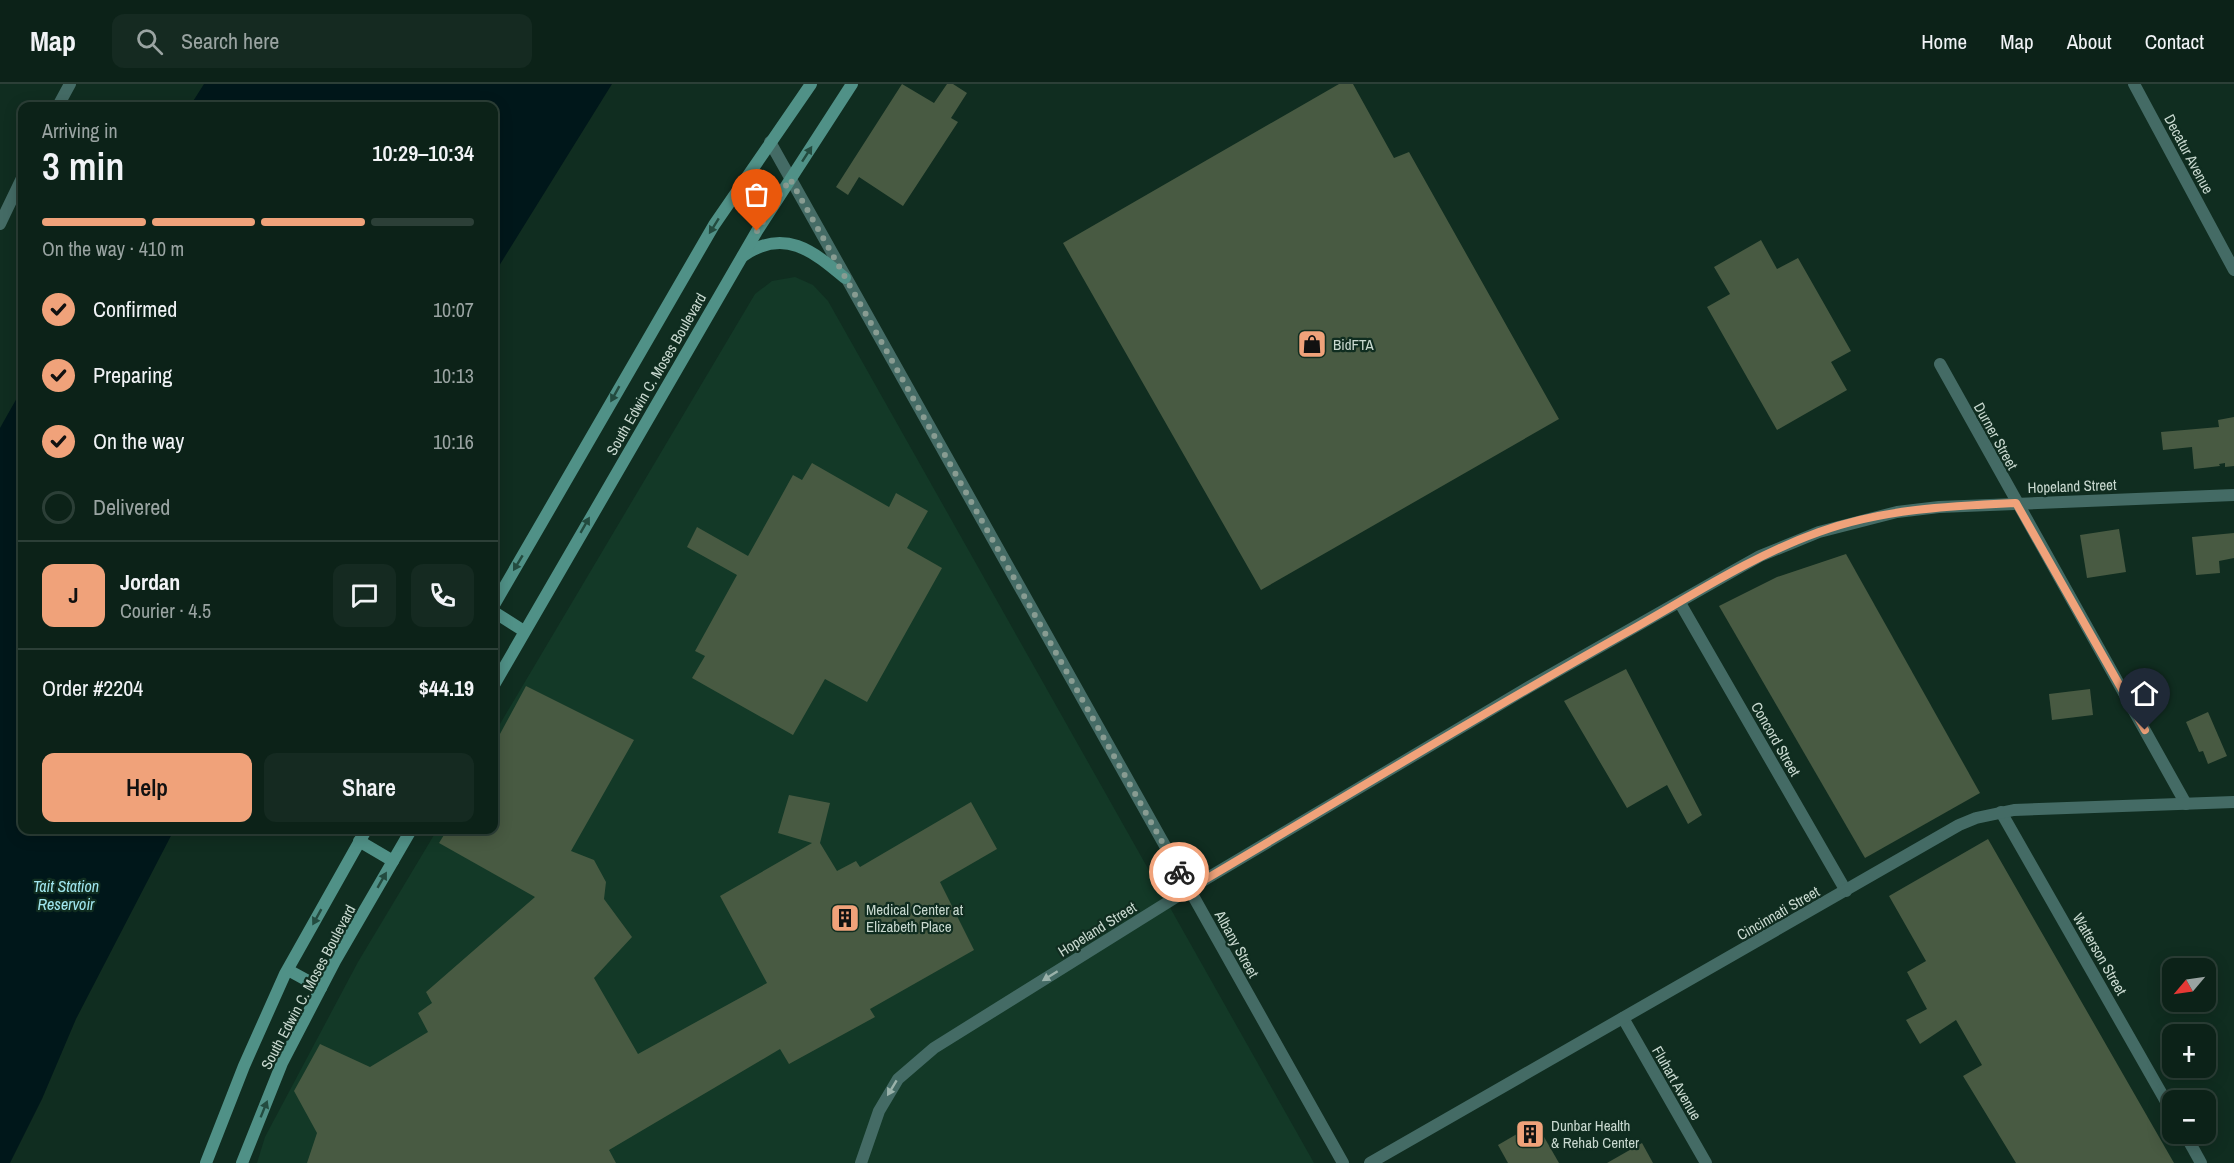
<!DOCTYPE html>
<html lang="en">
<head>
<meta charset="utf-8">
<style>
  :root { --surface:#0c2218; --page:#152a21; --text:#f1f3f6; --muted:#9aa4a2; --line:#2c3f37; --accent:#f0a27a }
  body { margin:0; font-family:"Archivo Narrow",sans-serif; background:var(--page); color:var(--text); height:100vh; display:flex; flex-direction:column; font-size:22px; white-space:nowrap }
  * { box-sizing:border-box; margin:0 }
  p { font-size:20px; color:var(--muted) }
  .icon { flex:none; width:33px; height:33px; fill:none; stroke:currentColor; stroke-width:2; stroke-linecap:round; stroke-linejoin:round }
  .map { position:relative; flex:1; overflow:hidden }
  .side { position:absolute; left:18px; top:18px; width:480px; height:732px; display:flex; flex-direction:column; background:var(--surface); border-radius:12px; box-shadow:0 3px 15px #0003,0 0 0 2px var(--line) }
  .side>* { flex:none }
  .needle { width:39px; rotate:241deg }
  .tools { position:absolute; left:2162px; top:874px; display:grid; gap:12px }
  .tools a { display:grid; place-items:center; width:54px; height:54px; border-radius:12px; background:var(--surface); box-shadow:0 3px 15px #0003,0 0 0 2px var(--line); font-size:30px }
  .pin { position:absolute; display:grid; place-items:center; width:51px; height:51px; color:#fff; margin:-62px -26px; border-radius:50% 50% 50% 0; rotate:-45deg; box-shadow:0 0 6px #0007 }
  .pin .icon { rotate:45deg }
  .courier { position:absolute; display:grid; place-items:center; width:60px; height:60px; margin:-30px; border:4px solid #f0a27a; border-radius:50%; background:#fff; color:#222; box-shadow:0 2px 8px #0007 }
  .overview em { font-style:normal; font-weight:600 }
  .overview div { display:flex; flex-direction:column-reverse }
  .overview { display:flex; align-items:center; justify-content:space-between; height:102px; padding:0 24px }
  h1 { font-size:39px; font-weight:600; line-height:45px }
  .bar { display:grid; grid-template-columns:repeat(4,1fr); gap:9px 6px; align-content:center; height:72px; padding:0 24px }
  .bar i { height:8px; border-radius:4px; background:var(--line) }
  .bar .current { background:var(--accent) }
  .bar p { grid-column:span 4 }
  .line { display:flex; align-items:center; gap:15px; padding:0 24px; border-top:2px solid var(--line) }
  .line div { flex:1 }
  .round { display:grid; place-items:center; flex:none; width:63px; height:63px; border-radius:12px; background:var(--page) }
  ol { padding:0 24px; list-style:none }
  li { display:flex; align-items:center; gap:18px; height:66px }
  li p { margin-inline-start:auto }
  li .icon { padding:6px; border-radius:50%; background:var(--accent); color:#111; stroke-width:4 }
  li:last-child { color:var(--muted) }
  li i { width:33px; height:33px; border:3px solid var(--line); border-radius:50% }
  .cta { display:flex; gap:12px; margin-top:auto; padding:12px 24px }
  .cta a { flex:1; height:69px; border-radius:12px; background:var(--accent); color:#111; font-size:24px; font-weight:600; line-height:69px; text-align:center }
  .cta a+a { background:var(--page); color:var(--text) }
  header { display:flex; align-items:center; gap:36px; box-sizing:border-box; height:84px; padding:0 30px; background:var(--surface); border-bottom:2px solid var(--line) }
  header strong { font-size:28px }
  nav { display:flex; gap:33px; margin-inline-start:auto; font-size:21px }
  .search { width:420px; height:54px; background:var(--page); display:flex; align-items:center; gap:15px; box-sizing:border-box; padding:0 21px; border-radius:12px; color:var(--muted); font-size:22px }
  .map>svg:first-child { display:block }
  .built { fill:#133927 }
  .water { fill:#00171a }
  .building { fill:#485a42 }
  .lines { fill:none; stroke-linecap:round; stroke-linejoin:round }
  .minor { stroke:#446b65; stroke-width:12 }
  .tertiary { stroke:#446b65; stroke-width:12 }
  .secondary { stroke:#509187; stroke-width:12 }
  .oneway { fill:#234b3f }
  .oneway2 { fill:#9ab2aa }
  .done { stroke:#889c92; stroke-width:6; stroke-dasharray:0 10.8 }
  .route { stroke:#f0a27a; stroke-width:8 }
  .labels { text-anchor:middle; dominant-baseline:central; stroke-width:4.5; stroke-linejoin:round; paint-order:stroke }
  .street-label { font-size:15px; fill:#c8d8cf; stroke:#102d20 }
  .poi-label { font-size:15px; fill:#c8d8cf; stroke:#102d20; text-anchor:start }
  .water-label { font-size:16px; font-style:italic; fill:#a0e6ef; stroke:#102d20 }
</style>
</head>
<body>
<header>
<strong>Map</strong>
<div class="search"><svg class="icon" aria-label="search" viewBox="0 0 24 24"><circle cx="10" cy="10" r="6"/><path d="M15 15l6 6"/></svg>Search here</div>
<nav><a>Home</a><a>Map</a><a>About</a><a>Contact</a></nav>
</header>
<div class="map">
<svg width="2234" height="1079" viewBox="0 0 2234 1079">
  <rect width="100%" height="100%" fill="#102d20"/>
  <!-- built -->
  <polygon class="built" points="795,193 813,201 828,217 1314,1079 257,1079 265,1053 358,878 437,746 494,746 494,650 755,210 772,197"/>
  <!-- water -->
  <g class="water">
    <polygon points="204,0 612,0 494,190 494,22 190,22"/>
    <polygon points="22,305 22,746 174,746 76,935 42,1015 10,1079 0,1079 0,344"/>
  </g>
  <!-- building -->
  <g class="building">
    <polygon points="902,0 934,19 947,0 953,0 967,9 951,34 958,38 903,122 859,93 848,111 836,103"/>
    <polygon points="1339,0 1353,0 1394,74 1409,68 1559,335 1261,506 1063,159"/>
    <polygon points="1761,156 1777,185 1798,174 1851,267 1831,278 1847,306 1777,346 1707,223 1730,210 1714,183"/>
    <polygon points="2234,333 2234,382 2225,383 2225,379 2219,380 2220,382 2194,385 2192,363 2163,366 2161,348 2219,343 2218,336"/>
    <polygon points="812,379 889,423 896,409 928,427 907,464 942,484 867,618 825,595 793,651 692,594 705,572 695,567 737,491 687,463 697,443 748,472 793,391 802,396"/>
    <polygon points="2119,445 2126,488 2087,494 2080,451"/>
    <polygon points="2234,449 2234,474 2219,477 2220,489 2196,491 2192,453"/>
    <polygon points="1846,470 1980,709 1865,774 1719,522 1777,493"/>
    <polygon points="1626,585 1702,731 1688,740 1667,701 1627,724 1564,617"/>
    <polygon points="526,602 634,656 571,767 594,776 606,798 604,815 632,853 594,894 638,970 767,899 720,812 812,759 778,749 789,711 830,719 820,759 837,787 856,777 860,783 971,718 997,765 940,798 974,866 870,925 875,933 789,980 780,965 609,1066 616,1079 307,1079 317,1049 294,1007 320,960 370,983 428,948 418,929 432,919 426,908 535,813 439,759 447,746 494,746 494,661"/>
    <polygon points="2090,605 2093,631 2052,636 2049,610"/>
    <polygon points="2208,628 2227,672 2208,680 2203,667 2199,668 2186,638"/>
    <polygon points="1988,755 2174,1079 2016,1079 1963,992 1982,981 1956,936 1920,960 1906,936 1927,925 1907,888 1926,877 1889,812"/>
    <polygon points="1536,1039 1559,1079 1508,1079 1498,1061"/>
    <polygon points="1642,1059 1653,1079 1607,1079"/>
  </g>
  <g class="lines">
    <!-- minor -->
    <g class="minor">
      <polyline points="2134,0 2234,186"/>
      <polyline points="58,22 70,0"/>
      <polyline points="0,140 22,94"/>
      <polyline points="1940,280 2186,720"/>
      <polyline points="1680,519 1846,807"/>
      <polyline points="2001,728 2172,1028"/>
      <polyline points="1623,934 1706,1079"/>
      <polyline points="2185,1050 2201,1079"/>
      <polyline points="861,1079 879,1027 898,995 934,964 1189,805 1529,603 1735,486 1760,472 1819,448 1897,428 1939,423 2234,411"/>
    </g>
    <!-- tertiary -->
    <g class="tertiary">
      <polyline points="770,58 1343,1079"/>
      <polyline points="1370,1079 1959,741 1976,734 2014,726 2234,718"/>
    </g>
    <!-- secondary -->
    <g class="secondary">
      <path d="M 743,172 C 784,143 813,167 845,194"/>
      <polyline points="494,521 714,141 811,0"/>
      <polyline points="494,528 524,547"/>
      <polyline points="494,601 757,147 852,0"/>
      <polyline points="359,757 393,777"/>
      <polyline points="288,886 321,904"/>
      <polyline points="206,1079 244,982 285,890 366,746"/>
      <polyline points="242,1079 282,979 335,877 411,746"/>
    </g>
  </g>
  <!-- one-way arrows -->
  <defs><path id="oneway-solid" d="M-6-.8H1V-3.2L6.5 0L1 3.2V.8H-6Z" transform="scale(1.5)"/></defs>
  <g class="oneway">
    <use href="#oneway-solid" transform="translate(807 70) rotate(-57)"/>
    <use href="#oneway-solid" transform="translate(714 142) rotate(122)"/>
    <use href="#oneway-solid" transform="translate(615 310) rotate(119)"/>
    <use href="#oneway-solid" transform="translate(585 441) rotate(-60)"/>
    <use href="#oneway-solid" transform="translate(518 479) rotate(121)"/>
    <use href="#oneway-solid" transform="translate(382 796) rotate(-60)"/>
    <use href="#oneway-solid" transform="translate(317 833) rotate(119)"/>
    <use href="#oneway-solid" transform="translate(264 1025) rotate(-68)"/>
  </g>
  <g class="oneway2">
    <use href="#oneway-solid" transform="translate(1050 892) rotate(148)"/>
    <use href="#oneway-solid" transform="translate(892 1004) rotate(121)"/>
  </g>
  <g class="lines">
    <!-- done -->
    <polyline class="done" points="757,147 790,95 1179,788"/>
    <!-- route -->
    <path class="route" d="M 1179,788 L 1189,805 C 1333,720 1476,633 1622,551 C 1687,515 1749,473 1819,448 C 1882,425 1950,422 2016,419 L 2145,646"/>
  </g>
  <!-- icons -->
  <defs>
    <g id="shop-square" transform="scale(1.5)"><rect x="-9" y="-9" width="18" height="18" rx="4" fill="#f0a27a" stroke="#102d20"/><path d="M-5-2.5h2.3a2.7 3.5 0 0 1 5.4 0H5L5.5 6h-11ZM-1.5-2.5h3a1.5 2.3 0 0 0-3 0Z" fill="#111"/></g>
    <g id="building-square" transform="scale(1.5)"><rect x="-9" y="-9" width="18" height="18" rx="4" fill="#f0a27a" stroke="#102d20"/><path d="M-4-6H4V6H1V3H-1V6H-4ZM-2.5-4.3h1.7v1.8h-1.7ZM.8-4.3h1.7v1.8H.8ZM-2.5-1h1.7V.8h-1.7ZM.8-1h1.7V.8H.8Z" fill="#111"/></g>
  </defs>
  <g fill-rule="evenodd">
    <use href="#shop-square" x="1312" y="260"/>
    <use href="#building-square" x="845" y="834"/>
    <use href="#building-square" x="1530" y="1050"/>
  </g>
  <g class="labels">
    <!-- street labels -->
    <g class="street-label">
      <text transform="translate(2189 70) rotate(62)">Decatur Avenue</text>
      <text transform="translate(656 290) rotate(-60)">South Edwin C. Moses Boulevard</text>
      <text transform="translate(1996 352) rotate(61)">Durner Street</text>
      <text transform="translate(2072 402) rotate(-2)">Hopeland Street</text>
      <text transform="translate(1776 655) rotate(60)">Concord Street</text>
      <text transform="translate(1778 829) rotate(-30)">Cincinnati Street</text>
      <text transform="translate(1097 845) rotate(-32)">Hopeland Street</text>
      <text transform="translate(1237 860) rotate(61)">Albany Street</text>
      <text transform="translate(2100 870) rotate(60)">Watterson Street</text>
      <text transform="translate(308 903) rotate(-62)">South Edwin C. Moses Boulevard</text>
      <text transform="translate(1677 999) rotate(60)">Fluhart Avenue</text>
    </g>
    <!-- poi labels -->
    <g class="poi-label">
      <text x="1333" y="260">BidFTA</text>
      <text x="866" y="825">Medical Center at<tspan x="866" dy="17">Elizabeth Place</tspan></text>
      <text x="1551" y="1041">Dunbar Health<tspan x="1551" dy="17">&amp; Rehab Center</tspan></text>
    </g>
    <!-- water labels -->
    <g class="water-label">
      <text x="66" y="802">Tait Station<tspan x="66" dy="18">Reservoir</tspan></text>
    </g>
  </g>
</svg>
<div class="tools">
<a><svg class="needle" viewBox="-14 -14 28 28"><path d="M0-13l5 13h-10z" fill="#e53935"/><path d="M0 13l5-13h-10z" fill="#9aa4a2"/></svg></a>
<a>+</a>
<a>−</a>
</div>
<div class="pin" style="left:757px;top:147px;background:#ea580c"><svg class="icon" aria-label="bag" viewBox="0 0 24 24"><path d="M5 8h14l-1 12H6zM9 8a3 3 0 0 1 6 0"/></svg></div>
<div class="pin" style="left:2145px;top:646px;background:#1f2937"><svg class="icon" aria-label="home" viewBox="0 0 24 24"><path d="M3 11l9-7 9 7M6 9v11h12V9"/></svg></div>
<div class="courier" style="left:1179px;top:788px"><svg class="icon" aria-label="bike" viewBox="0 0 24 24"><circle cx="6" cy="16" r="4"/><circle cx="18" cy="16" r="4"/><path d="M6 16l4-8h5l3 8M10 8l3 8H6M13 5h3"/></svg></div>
<section class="side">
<div class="overview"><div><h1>3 min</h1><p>Arriving in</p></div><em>10:29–10:34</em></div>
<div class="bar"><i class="current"></i><i class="current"></i><i class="current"></i><i></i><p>On the way · 410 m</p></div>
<ol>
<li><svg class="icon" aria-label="check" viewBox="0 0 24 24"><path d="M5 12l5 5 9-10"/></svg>Confirmed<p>10:07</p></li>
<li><svg class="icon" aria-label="check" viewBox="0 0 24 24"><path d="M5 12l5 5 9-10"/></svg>Preparing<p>10:13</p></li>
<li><svg class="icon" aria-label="check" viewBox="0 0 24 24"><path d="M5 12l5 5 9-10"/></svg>On the way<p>10:16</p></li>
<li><i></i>Delivered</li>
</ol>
<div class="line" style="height:108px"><b class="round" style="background:var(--accent);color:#111">J</b><div><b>Jordan</b><p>Courier · 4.5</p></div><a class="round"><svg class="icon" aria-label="chat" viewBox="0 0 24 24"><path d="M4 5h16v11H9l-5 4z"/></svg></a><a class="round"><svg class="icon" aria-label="phone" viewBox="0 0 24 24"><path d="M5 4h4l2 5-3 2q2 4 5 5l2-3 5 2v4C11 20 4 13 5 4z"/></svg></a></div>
<div class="line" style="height:78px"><div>Order #2204</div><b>$44.19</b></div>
<div class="cta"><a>Help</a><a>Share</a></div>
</section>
</div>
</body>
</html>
